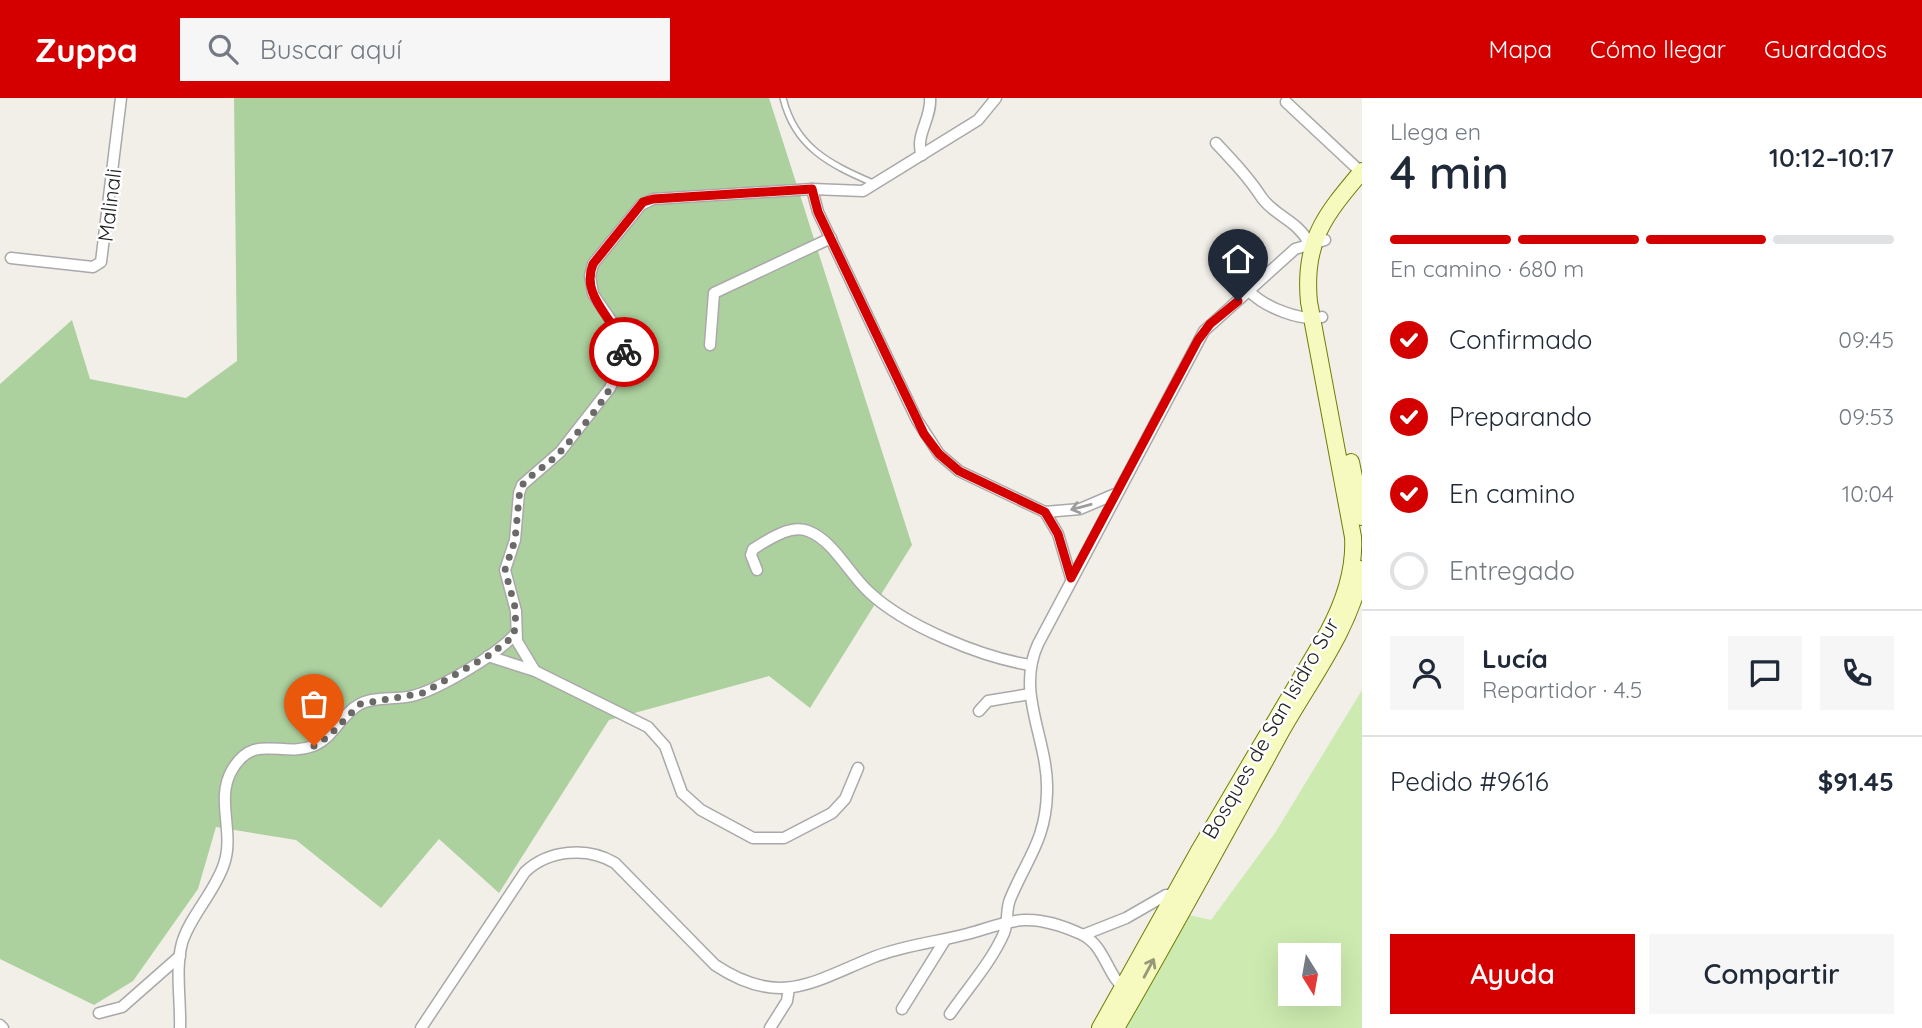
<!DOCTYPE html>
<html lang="es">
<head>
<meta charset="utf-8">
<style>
  :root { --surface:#fff; --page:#f6f6f7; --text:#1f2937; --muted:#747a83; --line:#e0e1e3; --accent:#d40000 }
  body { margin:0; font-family:Quicksand,sans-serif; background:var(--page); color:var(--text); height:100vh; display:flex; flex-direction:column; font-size:26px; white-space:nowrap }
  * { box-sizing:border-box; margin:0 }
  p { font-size:23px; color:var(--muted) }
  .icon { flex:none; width:38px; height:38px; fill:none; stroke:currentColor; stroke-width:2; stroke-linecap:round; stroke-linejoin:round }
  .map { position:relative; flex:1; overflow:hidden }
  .side { display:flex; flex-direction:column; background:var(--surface); width:560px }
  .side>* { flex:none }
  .needle { width:46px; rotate:169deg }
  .tools { position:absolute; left:1278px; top:845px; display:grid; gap:14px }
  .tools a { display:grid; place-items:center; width:63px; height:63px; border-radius:0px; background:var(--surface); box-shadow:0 7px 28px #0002; font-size:35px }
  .pin { position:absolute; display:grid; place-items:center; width:60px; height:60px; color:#fff; margin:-72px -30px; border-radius:50% 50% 50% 0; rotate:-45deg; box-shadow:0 0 7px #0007 }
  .pin .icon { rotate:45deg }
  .courier { position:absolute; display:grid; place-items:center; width:70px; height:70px; margin:-35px; border:5px solid #d40000; border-radius:50%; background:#fff; color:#222; box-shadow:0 2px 9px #0007 }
  .summary em { font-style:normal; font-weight:600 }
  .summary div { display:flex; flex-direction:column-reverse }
  .summary { display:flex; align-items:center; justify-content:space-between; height:119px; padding:0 28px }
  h1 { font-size:46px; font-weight:600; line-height:52px }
  .bar { display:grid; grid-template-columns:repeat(4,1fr); gap:10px 7px; align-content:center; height:84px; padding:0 28px }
  .bar i { height:9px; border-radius:5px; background:var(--line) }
  .bar .on { background:var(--accent) }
  .bar p { grid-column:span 4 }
  .line { display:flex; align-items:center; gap:18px; padding:0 28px; border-top:2px solid var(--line) }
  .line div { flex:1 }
  .round { display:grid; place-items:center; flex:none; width:74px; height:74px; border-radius:0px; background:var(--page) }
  ol { padding:0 28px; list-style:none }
  li { display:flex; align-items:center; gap:21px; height:77px }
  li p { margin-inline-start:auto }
  li .icon { padding:7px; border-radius:50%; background:var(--accent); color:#fff; stroke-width:4 }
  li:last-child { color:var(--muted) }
  li i { width:38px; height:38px; border:4px solid var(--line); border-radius:50% }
  .button { display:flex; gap:14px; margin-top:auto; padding:14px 28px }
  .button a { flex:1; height:80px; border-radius:0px; background:var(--accent); color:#fff; font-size:28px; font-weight:600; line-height:80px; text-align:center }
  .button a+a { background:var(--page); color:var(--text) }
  header { display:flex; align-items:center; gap:42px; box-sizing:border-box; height:98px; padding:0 35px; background:var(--accent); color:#fff }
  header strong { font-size:33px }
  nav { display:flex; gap:38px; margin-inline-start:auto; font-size:24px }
  .search { width:490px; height:63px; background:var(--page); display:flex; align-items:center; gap:18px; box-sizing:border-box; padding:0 24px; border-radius:0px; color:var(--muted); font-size:26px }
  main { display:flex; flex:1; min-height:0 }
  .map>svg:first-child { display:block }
  .grass { fill:#cdebb0; fill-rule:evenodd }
  .forest { fill:#add19e }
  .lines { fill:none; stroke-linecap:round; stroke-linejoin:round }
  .service-casing { stroke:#a9a9a9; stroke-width:8 }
  .minor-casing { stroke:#a9a9a9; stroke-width:13 }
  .secondary-casing { stroke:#707d05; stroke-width:18 }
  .service { stroke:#fff; stroke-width:5 }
  .minor { stroke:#fff; stroke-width:10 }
  .secondary { stroke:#f7fabf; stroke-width:16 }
  .oneway { stroke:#9c9c9c }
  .oneway2 { stroke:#979978 }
  .done { stroke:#6b6a68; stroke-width:7; stroke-dasharray:0 12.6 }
  .route { stroke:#d40000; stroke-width:9 }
  .labels { text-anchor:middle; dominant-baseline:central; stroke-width:5; stroke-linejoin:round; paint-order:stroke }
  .street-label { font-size:21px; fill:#222; stroke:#fff }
</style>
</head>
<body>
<header>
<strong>Zuppa</strong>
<div class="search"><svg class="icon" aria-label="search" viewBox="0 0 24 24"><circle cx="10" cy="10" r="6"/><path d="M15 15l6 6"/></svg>Buscar aquí</div>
<nav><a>Mapa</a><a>Cómo llegar</a><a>Guardados</a></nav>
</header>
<main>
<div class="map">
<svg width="1362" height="930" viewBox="0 0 1362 930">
  <rect width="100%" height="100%" fill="#f2efe9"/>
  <!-- grass -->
  <path class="grass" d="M 1362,592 L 1362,930 L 1125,930 L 1185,816 L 1211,822 L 1275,735 ZM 1290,858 L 1328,858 L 1328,896 L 1290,896 Z"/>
  <!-- forest -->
  <polygon class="forest" points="234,0 769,0 912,447 810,610 769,578 609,622 499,795 439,741 381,810 296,742 216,729 198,791 133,883 94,907 0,861 0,286 72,222 90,281 186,300 237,263"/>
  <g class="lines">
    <!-- service casing -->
    <g class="service-casing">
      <path id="service" d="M 783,0 C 795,49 829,66 873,85"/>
    </g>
    <!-- minor casing -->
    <g class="minor-casing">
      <g id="minor">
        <polyline points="1286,4 1362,75"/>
        <path d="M 1216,45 C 1233,63 1249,80 1262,100 C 1275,118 1298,123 1309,145"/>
        <path d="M 922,57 C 914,39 932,20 930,0"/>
        <polyline points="812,91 818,114 917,322 939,356 959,373 1045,414 1080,411 1115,396"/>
        <polyline points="11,160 93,169 101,164 121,0"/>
        <path d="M 1250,194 C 1265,209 1301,224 1322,219"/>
        <polyline points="710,247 714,195 831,140"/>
        <polyline points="1045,414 1058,436 1071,480"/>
        <path d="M 757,472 L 751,457 L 753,451 C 768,442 790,426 808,433 C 833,442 849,476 869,494 C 905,528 981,559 1030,567"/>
        <polyline points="488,558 535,573 648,629 665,648 682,695 701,712 753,740 784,740 832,715 845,701 858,670"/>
        <polyline points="535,573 517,543 516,513 505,472 515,442 519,395 522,387 560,354 610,290 624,260 619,234 593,196 590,178 593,166 641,107 653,101 812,91 863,93 978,22 996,0"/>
        <polyline points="979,613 988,603 1030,596"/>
        <polyline points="1083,837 1126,820 1166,797 1179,797"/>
        <polyline points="902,911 945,842"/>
        <polyline points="99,915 122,909 180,858"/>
        <path d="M 950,916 C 968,890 992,863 1004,835 C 1009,823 1005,811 1011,799 C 1028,759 1046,741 1047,694 C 1049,642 1015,596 1038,546 L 1204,233 L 1295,151 L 1325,142"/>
        <polyline points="0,927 3,930"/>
        <path d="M 180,930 C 181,903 175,871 182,845 C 190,818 215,794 224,766 C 235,734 215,701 232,672 C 254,634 281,660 313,648 C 334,640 341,616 360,606 C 375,598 396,602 412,598 C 438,592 500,555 516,535"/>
        <path d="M 421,930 L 525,774 C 548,752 587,748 615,765 L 715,867 C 780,910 812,884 874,859 C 904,847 937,844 967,836 C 986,831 1005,823 1024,822 C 1044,821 1063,828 1081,836 C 1106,848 1106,877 1126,892"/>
        <polyline points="770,930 787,903 789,890"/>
      </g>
    </g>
    <!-- secondary casing -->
    <g class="secondary-casing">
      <g id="secondary">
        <polyline points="1351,364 1362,419"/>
        <path d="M 1100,930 L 1200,751 L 1328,534 C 1343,506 1355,472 1353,439 L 1309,204 C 1303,143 1325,117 1362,73"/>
        <path d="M 1116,930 C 1173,832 1227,732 1282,632 C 1312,579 1350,531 1362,471"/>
      </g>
    </g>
    <!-- service -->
    <use href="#service" class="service"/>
    <!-- minor -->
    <use href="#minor" class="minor"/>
    <!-- secondary -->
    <use href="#secondary" class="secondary"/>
  </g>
  <!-- one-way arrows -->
  <defs><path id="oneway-shaft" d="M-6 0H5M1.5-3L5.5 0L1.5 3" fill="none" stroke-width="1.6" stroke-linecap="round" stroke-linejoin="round" transform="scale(1.75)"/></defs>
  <use class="oneway" href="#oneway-shaft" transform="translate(1081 409) rotate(165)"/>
  <use class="oneway2" href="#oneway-shaft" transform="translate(1149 870) rotate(-62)"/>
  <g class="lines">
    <!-- done -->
    <path class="done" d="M 314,648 L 329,638 L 360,606 L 423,595 L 488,558 L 514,538 L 516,513 L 505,472 L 515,442 L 520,390 C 529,377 545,369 557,357 C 576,338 625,281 624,254"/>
    <!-- route -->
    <path class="route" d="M 624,254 C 619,222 579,201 593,166 L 643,104 L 653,101 L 812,91 L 818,114 L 924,336 L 939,356 L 959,373 L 1045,414 L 1058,436 L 1071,480 L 1198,242 L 1210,226 L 1238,203"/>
  </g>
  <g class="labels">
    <!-- street labels -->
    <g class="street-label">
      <text transform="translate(109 107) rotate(-83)">Malinali</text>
      <text transform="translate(1270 630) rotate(-60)">Bosques de San Isidro Sur</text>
    </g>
  </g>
</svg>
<div class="tools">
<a><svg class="needle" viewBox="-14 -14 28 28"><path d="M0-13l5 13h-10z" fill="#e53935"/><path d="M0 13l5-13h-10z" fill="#747a83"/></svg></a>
</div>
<div class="pin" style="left:314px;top:648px;background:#ea580c"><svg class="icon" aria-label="bag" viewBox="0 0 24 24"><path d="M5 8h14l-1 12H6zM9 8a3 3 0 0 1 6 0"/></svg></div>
<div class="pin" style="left:1238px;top:203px;background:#1f2937"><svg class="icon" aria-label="home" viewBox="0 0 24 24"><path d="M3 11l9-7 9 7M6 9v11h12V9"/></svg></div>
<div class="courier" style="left:624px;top:254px"><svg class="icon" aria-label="bike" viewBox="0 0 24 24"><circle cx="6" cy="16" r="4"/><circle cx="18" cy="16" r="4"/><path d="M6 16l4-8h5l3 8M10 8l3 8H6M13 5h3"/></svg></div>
</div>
<section class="side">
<div class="summary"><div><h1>4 min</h1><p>Llega en</p></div><em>10:12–10:17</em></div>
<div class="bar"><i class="on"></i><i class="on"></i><i class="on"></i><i></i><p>En camino · 680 m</p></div>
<ol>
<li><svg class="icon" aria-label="check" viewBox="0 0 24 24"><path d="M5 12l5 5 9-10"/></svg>Confirmado<p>09:45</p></li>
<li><svg class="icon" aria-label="check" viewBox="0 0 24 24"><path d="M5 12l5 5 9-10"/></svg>Preparando<p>09:53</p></li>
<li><svg class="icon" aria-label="check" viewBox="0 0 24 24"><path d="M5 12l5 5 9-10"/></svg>En camino<p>10:04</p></li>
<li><i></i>Entregado</li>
</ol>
<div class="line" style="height:126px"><a class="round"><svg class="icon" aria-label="person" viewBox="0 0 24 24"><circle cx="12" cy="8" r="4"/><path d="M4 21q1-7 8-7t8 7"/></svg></a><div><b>Lucía</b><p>Repartidor · 4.5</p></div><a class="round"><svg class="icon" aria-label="chat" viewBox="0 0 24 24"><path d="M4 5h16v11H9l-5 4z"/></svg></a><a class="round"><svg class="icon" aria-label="phone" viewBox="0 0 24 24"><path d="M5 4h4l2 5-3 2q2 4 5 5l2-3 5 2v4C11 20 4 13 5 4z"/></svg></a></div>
<div class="line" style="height:91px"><div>Pedido #9616</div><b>$91.45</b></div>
<div class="button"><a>Ayuda</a><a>Compartir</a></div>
</section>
</main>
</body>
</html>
